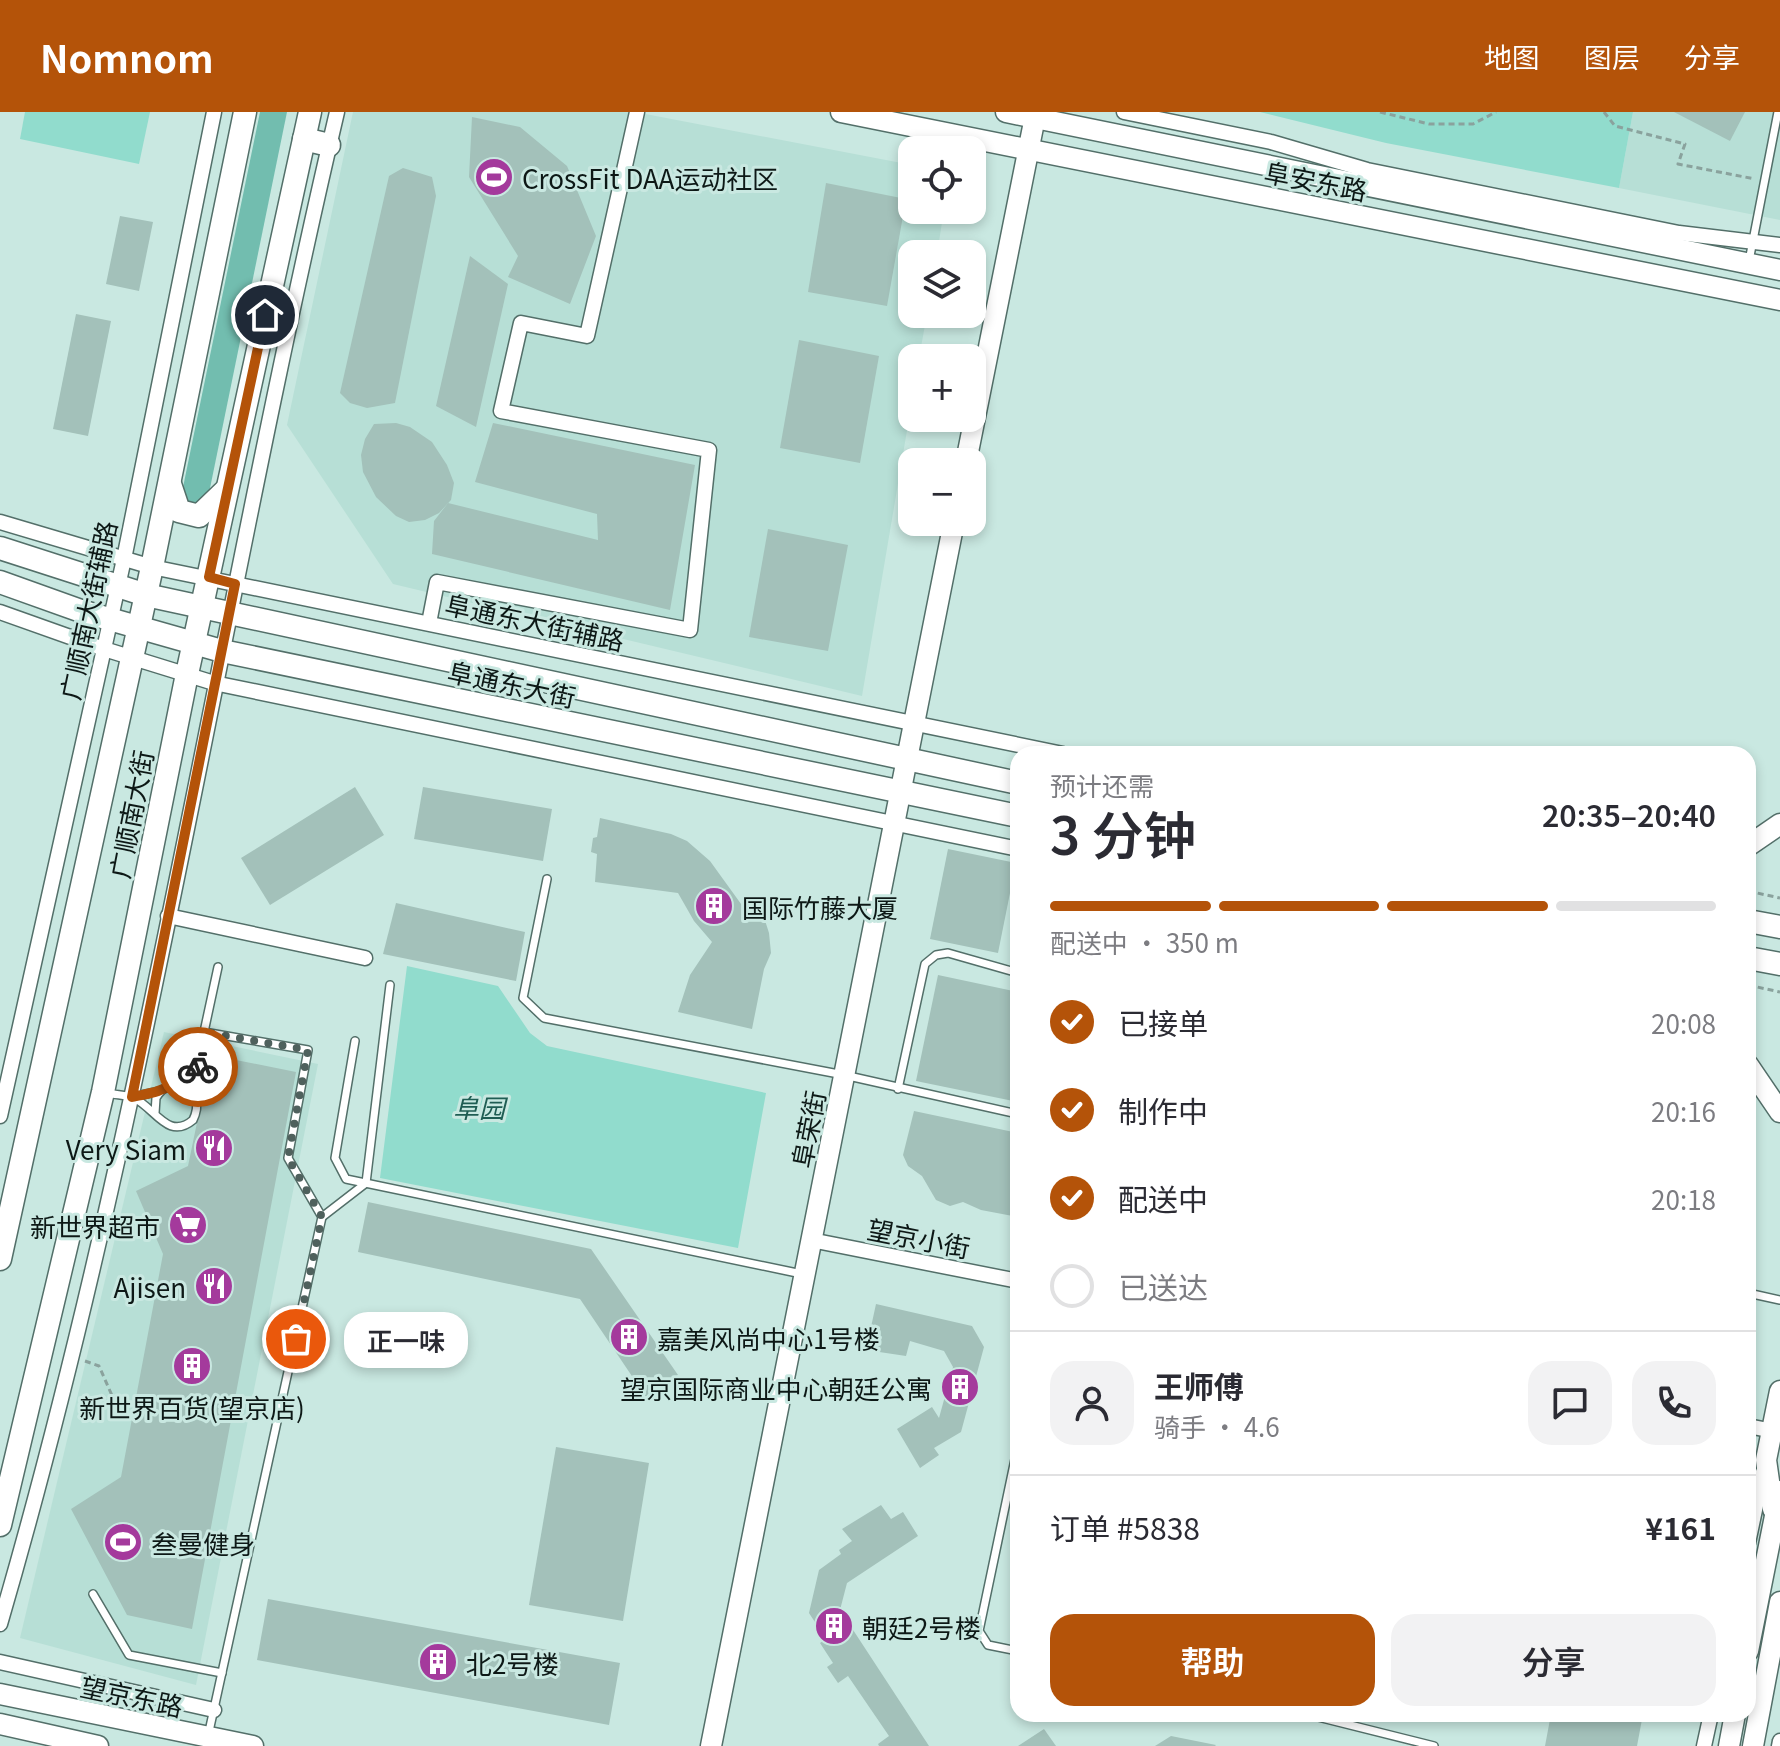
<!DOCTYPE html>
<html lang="zh">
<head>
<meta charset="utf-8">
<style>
  :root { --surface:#fff; --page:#f2f2f3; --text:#2b2b33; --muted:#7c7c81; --line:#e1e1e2; --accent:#b45309 }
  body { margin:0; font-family:Georgia,"Noto Sans SC",serif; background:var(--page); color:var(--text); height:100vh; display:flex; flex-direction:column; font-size:30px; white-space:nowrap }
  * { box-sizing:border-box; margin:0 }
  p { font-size:26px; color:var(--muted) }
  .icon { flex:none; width:44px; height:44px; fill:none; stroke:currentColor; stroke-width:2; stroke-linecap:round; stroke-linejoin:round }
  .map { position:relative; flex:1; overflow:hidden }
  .drawer { position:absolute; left:1010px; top:634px; width:746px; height:976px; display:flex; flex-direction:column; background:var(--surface); border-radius:24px; box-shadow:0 4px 12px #0003 }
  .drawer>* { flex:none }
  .buttons { position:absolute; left:898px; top:24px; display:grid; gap:16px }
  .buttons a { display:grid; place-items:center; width:88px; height:88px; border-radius:16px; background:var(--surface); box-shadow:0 4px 12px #0003; font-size:40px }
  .pin { position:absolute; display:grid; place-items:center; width:68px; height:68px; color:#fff; margin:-34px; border:4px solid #fff; border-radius:50%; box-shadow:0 2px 8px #0007 }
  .courier { position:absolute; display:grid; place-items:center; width:80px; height:80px; margin:-40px; border:6px solid #b45309; border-radius:50%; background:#fff; color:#222; box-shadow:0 2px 10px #0007 }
  .bubble { position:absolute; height:56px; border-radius:24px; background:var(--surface); box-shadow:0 4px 12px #0003; font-size:26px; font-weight:600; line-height:56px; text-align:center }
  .overview em { font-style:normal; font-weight:600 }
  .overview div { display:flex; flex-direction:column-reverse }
  .overview { display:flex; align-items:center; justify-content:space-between; height:136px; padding:0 40px }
  h1 { font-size:52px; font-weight:600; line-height:60px }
  .bar { display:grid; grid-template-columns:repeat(4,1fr); gap:12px 8px; align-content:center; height:96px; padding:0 40px }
  .bar i { height:10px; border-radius:6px; background:var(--line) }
  .bar .on { background:var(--accent) }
  .bar p { grid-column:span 4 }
  .line { display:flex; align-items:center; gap:20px; padding:0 40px; border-top:2px solid var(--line) }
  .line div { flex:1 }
  .round { display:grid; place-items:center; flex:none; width:84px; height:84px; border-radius:24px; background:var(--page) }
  ol { padding:0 40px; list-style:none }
  li { display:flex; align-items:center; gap:24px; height:88px }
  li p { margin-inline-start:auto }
  li .icon { padding:8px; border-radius:50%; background:var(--accent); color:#fff; stroke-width:4 }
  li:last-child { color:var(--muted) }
  li i { width:44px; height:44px; border:4px solid var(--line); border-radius:50% }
  .cta { display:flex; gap:16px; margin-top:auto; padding:16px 40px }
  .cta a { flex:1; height:92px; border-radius:24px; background:var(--accent); color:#fff; font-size:32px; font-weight:600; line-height:92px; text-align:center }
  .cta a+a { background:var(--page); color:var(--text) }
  header { display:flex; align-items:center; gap:48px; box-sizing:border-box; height:112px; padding:0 40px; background:var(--accent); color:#fff }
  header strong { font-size:38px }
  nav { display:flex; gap:44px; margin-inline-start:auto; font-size:28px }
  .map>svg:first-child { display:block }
  .built { fill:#b7dfd6 }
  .green { fill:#91dccd }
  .forest { fill:#72bdaf }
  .building { fill:#a3c1ba }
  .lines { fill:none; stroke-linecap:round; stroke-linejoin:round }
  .lane-casing { stroke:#536f69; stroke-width:10 }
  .street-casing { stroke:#536f69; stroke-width:17 }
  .secondary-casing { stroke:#536f69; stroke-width:23 }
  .primary-casing { stroke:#536f69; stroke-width:25 }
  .path { stroke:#8aa29d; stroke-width:3; stroke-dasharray:6 4; stroke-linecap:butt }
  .lane { stroke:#fff; stroke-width:7 }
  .street { stroke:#fff; stroke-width:14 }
  .secondary { stroke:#fff; stroke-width:20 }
  .primary { stroke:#fff; stroke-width:22 }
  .done { stroke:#4f615d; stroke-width:8; stroke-dasharray:0 14.4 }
  .route { stroke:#b45309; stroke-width:10 }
  .labels { text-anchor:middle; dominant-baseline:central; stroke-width:6; stroke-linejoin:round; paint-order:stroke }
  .poi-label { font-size:26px; fill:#0d1816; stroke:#c9e8e1; text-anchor:start }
  .street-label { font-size:26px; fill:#0d1816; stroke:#c9e8e1 }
  .park-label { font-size:26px; font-style:italic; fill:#1f5d53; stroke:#c9e8e1 }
</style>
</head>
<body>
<header>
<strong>Nomnom</strong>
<nav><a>地图</a><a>图层</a><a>分享</a></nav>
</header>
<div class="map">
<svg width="1780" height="1634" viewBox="0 0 1780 1634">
  <rect width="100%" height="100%" fill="#c9e8e1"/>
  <!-- built -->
  <g class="built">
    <polygon points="353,0 635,0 912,53 912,98 944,98 937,142 912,142 912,202 927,202 919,246 912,246 912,289 862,584 393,472 287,313"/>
    <polygon points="1633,0 1780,0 1780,108 1619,76"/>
    <polygon points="164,920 318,952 196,1573 20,1526"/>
  </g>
  <!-- green -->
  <g class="green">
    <polygon points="25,0 150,0 139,52 20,27"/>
    <polygon points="1260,0 1633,0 1619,76 1386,31"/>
    <polygon points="407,854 498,874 530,921 547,934 766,981 738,1136 380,1066"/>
  </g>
  <!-- forest -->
  <polygon class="forest" points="260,0 287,0 208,386 197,394 189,392 181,385"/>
  <!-- building -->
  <g class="building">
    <polygon points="1674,0 1745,0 1730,29"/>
    <polygon points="472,5 520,15 567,54 596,124 570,192 508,165 518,144 469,65"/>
    <polygon points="403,56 432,65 436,84 395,291 367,296 350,291 340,281 389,64"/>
    <polygon points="826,71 906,87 887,194 808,180"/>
    <polygon points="120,104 153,110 139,179 106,172"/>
    <polygon points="470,144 508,172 476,315 436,294"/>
    <polygon points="76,202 111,209 88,324 53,317"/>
    <polygon points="799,228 879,244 860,351 780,336"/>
    <polygon points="396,311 410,315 432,330 447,353 454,371 451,388 439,401 425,408 409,410 396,404 376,385 363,360 361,343 365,327 374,312"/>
    <polygon points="493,311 695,353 670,498 432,442 434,409 448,391 598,428 597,402 475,370"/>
    <polygon points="768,417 848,433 828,539 749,525"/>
    <polygon points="355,675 384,723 270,793 241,746"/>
    <polygon points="423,675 552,697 543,749 414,727"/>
    <polygon points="600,706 671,722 687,729 710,749 749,803 762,799 769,821 771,841 764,857 752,917 678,900 690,863 712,830 694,809 678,781 595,770 597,742 591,740 593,726 597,725"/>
    <polygon points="948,737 1016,751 998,841 930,827"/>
    <polygon points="396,791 525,820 516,869 383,842"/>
    <polygon points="938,863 1018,880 1018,990 916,969"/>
    <polygon points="211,943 296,960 192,1517 127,1503 71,1397 121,1365 163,1142 136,1079 188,1054"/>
    <polygon points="914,999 1018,1021 1018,1105 981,1098 963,1090 950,1094 936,1088 922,1064 908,1054 903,1043"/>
    <polygon points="368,1090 591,1137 678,1263 646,1285 580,1187 358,1140"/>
    <polygon points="876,1192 972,1214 984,1235 961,1320 934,1336 939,1343 920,1356 897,1317 932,1295 939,1306 953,1255 944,1239 910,1229 906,1244 866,1238"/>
    <polygon points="556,1335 649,1351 623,1509 529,1493"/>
    <polygon points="881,1393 891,1407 903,1400 918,1424 847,1471 840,1498 929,1634 879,1634 878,1632 889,1624 848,1564 838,1571 827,1555 833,1551 820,1531 826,1527 809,1501 819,1458 841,1442 839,1438 852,1429 842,1417"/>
    <polygon points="268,1487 620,1551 609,1613 257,1548"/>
    <polygon points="1551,1602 1643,1602 1637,1634 1545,1634"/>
    <polygon points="1044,1617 1056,1634 1018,1634"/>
    <polygon points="1171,1624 1216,1633 1215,1634 1155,1634"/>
  </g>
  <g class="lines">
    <!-- lane casing -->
    <g class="lane-casing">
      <g id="lane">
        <polyline points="1749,149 1778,0"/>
        <polyline points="547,767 523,886 544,906 844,963 1018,1002"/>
        <polyline points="204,920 218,855"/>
        <polyline points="355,929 335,1046 346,1067 802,1162"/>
        <polyline points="898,977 925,852 936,843 948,841 1018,861"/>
        <path d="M 108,981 C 116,983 126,983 134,986 C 155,996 168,1029 193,1008 C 208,977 173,958 156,986 L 155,1001"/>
        <polyline points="195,982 204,920 308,938 288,1046 322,1105 208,1624"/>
        <polyline points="132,985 160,979"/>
        <polyline points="322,1105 366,1071 390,873"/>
        <polyline points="1748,1181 1780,1188"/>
        <polyline points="1018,1333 979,1519 988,1533 1018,1539"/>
        <polyline points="93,1482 129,1543 222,1561"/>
        <polyline points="1306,1602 1434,1634"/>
      </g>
    </g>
    <!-- street casing -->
    <g class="street-casing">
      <g id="street">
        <polyline points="1124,0 1271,30 1367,58 1679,121 1780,133"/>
        <polyline points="0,410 152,455 1063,642"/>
        <polyline points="0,500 104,537 214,571 1018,737"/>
        <polyline points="429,511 437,470 690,518 709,338 501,299 521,211 587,224 637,0"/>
        <polyline points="168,804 365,846"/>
        <polyline points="0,1004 124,447 214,0"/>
        <polyline points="811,1128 1018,1169"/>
        <polyline points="1748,1314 1773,1319"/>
        <polyline points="1748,1431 1763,1360"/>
        <path d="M 0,1512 C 145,1016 219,503 337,0"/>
        <polyline points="0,1550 214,1598"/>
        <polyline points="1704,1634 1711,1602"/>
        <polyline points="1779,1634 1780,1629"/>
      </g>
    </g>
    <!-- secondary casing -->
    <g class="secondary-casing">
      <g id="secondary">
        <polyline points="841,0 1780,188"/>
        <polyline points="1006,0 1780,158"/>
        <polyline points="966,350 1036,0"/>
        <polyline points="1748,734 1780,712"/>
        <polyline points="1748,953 1780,1000"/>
        <polyline points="1773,1397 1766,1348 1780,1279"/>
        <polyline points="1748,1539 1780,1379"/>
        <polyline points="0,1582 253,1634"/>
        <polyline points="0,1612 98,1634"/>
        <polyline points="711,1634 954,410"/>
        <polyline points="1729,1634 1735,1602"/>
        <polyline points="1753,1634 1780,1490"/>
      </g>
    </g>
    <!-- primary casing -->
    <g class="primary-casing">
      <g id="primary">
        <polyline points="304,27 329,33"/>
        <polyline points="170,372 179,399 199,404 225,379"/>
        <polyline points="0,436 146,483 1018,671"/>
        <polyline points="0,470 81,499 222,539 1018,704"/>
        <polyline points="1748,809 1780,815"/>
        <polyline points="1748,846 1780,852"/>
        <polyline points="0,1147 152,455 245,0"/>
        <polyline points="0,1413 103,980 187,562 310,0"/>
      </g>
    </g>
    <!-- path -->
    <g class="path">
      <polyline points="1380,0 1429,12 1473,12 1496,0"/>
      <polyline points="1604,0 1615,14 1685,32 1678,52 1755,67"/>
      <polyline points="1748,779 1780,786"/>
      <polyline points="1748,873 1780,880"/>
      <polyline points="85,1249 99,1254 114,1288"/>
    </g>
    <!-- lane -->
    <use href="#lane" class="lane"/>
    <!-- street -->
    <use href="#street" class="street"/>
    <!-- secondary -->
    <use href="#secondary" class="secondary"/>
    <!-- primary -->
    <use href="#primary" class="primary"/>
  </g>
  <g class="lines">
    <!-- done -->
    <polyline class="done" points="198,955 204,920 308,938 288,1046 322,1105 296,1227"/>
    <!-- route -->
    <path class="route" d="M 198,955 L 195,982 C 181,968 174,973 158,979 C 150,982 140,983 132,985 L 235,472 L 209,465 L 265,203"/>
  </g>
  <!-- icons -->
  <defs>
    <g id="stadium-disc" transform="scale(2)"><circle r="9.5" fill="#a43a9c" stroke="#c9e8e1"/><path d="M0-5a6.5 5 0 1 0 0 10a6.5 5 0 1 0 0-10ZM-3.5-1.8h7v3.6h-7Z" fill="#fff"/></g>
    <g id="building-disc" transform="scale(2)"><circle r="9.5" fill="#a43a9c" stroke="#c9e8e1"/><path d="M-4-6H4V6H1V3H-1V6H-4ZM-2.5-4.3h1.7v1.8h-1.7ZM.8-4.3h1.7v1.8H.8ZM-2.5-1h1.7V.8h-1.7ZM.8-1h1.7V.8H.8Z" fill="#fff"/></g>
    <g id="restaurant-disc" transform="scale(2)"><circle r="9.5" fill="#a43a9c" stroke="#c9e8e1"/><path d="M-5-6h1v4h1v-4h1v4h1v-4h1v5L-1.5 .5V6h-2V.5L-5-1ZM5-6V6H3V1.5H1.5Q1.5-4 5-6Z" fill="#fff"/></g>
    <g id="supermarket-disc" transform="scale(2)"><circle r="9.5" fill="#a43a9c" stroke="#c9e8e1"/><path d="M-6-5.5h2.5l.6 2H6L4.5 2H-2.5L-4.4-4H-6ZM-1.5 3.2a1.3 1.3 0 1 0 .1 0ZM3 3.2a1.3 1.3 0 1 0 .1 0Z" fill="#fff"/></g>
  </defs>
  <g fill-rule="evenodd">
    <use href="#stadium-disc" x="494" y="65"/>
    <use href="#building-disc" x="714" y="794"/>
    <use href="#restaurant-disc" x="214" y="1036"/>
    <use href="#supermarket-disc" x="188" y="1113"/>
    <use href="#restaurant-disc" x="214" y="1174"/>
    <use href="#building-disc" x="629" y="1225"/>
    <use href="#building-disc" x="192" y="1254"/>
    <use href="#building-disc" x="960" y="1275"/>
    <use href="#stadium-disc" x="123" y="1430"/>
    <use href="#building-disc" x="834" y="1514"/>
    <use href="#building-disc" x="438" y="1550"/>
  </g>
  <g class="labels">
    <!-- poi labels -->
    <g class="poi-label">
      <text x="522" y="65">CrossFit DAA运动社区</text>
      <text x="742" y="794">国际竹藤大厦</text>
      <text x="186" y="1036" text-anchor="end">Very Siam</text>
      <text x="160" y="1113" text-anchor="end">新世界超市</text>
      <text x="186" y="1174" text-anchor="end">Ajisen</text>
      <text x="657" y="1225">嘉美风尚中心1号楼</text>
      <text x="932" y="1275" text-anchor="end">望京国际商业中心朝廷公寓</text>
      <text x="192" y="1294" text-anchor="middle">新世界百货(望京店)</text>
      <text x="151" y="1430">叁曼健身</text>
      <text x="862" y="1514">朝廷2号楼</text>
      <text x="466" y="1550">北2号楼</text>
    </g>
    <!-- street labels -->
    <g class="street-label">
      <text transform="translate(1316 68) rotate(11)">阜安东路</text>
      <text transform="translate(87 498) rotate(-78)">广顺南大街辅路</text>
      <text transform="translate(535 509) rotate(12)">阜通东大街辅路</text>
      <text transform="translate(512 571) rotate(12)">阜通东大街</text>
      <text transform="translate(130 702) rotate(-79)">广顺南大街</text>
      <text transform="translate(807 1017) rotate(-79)">阜荣街</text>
      <text transform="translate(919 1125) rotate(11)">望京小街</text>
      <text transform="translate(132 1583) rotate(12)">望京东路</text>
    </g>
    <!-- park labels -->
    <g class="park-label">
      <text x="479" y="994">阜园</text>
    </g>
  </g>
</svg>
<div class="buttons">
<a><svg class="icon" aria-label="locate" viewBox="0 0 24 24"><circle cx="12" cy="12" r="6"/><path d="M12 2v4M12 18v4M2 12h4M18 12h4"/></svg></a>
<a><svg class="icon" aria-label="layers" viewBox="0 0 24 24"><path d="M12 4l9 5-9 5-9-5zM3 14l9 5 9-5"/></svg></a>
<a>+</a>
<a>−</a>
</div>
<div class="pin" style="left:296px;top:1227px;background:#ea580c"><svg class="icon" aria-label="bag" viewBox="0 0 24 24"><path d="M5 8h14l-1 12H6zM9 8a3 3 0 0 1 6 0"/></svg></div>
<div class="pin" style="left:265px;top:203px;background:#1f2937"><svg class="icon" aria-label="home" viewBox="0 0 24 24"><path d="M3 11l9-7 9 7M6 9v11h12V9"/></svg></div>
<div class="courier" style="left:198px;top:955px"><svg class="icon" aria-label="bike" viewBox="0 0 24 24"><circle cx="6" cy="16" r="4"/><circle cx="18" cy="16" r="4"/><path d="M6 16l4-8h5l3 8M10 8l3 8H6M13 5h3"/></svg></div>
<div class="bubble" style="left:344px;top:1200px;width:124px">正一味</div>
<section class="drawer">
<div class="overview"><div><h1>3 分钟</h1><p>预计还需</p></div><em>20:35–20:40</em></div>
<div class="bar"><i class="on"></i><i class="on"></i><i class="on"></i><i></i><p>配送中 · 350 m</p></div>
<ol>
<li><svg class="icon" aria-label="check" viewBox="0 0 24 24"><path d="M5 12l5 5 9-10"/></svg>已接单<p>20:08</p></li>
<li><svg class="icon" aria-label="check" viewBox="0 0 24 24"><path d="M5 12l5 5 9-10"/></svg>制作中<p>20:16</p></li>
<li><svg class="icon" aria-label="check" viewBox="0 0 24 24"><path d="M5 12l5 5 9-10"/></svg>配送中<p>20:18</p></li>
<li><i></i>已送达</li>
</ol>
<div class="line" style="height:144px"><a class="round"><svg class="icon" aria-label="person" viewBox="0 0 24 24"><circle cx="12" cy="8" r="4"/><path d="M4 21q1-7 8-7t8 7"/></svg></a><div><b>王师傅</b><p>骑手 · 4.6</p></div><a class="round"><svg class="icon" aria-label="chat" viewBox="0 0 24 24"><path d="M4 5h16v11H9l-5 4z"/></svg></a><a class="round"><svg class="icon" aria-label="phone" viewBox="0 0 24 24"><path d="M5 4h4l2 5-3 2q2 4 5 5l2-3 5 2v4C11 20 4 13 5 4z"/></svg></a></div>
<div class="line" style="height:104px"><div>订单 #5838</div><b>¥161</b></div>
<div class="cta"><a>帮助</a><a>分享</a></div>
</section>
</div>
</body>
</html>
